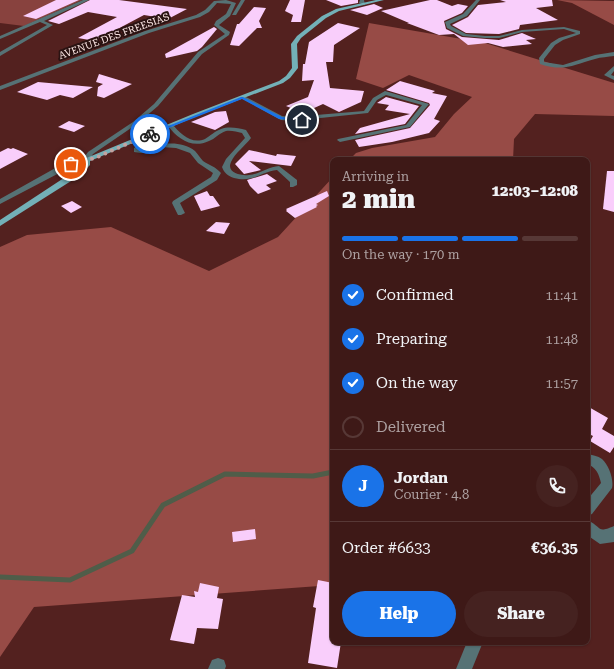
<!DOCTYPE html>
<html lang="en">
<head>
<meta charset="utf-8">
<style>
  :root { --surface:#3e1917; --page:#452220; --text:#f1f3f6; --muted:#ada0a1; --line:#573836; --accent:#1a73e8 }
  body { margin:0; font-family:"Roboto Serif",serif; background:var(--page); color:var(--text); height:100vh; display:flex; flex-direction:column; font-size:15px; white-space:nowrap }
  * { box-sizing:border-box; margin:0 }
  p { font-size:13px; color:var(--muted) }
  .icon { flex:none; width:22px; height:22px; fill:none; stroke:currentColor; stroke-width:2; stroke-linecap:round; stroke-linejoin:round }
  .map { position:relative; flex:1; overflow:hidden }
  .details { position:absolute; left:330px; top:157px; width:260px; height:488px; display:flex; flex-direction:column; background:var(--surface); border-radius:8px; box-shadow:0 1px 3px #0004,0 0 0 1px var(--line) }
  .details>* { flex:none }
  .pin { position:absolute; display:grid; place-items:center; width:34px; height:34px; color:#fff; margin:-17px; border:2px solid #fff; border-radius:50%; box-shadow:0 1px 4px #0007 }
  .courier { position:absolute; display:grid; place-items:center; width:40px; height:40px; margin:-20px; border:3px solid #1a73e8; border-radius:50%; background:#fff; color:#222; box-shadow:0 1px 5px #0007 }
  .headline em { font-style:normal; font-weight:800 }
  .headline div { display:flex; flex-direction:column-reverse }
  .headline { display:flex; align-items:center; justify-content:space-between; height:68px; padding:0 12px }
  h1 { font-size:26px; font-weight:800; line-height:30px }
  .bar { display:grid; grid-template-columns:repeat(4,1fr); gap:6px 4px; align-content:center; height:48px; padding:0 12px }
  .bar i { height:5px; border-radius:3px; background:var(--line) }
  .bar .current { background:var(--accent) }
  .bar p { grid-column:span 4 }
  .line { display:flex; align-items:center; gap:10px; padding:0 12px; border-top:1px solid var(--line) }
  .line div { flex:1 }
  .round { display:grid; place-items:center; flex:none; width:42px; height:42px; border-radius:21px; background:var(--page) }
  ol { padding:0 12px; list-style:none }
  li { display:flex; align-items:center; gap:12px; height:44px }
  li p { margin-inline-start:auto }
  li .icon { padding:4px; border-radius:50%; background:var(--accent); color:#fff; stroke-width:4 }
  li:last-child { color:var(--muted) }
  li i { width:22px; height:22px; border:2px solid var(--line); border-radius:50% }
  .cta { display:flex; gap:8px; margin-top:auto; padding:8px 12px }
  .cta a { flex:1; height:46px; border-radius:24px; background:var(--accent); color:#fff; font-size:16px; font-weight:800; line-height:46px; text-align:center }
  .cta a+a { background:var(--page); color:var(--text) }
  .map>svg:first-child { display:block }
  .green { fill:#88423e }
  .forest { fill:#974b46 }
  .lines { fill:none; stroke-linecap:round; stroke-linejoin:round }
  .stream { stroke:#4f5d49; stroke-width:5 }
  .building { fill:#f9cefb }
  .minor { fill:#567275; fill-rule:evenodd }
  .major { fill:#73b0b7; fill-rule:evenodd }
  .route { fill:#1a73e8 }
  .done { stroke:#c2a2a0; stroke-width:4; stroke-dasharray:0 7.2 }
  .labels { text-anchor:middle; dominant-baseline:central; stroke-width:4; stroke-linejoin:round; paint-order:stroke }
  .far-street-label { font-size:10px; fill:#fde8e6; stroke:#2a1312 }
</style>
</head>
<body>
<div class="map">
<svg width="614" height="669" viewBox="0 0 614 669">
  <rect width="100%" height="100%" fill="#53211f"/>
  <!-- green -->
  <polygon class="green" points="0,0 82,0 24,26 0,23"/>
  <!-- forest -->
  <g class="forest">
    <polygon points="557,0 614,1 614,25 572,3"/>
    <polygon points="369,23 485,43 614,83 614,116 535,114 514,139 513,160 349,160 356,153 372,148 435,137 454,114 472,97 409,75 383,88 356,79"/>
    <polygon points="333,177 333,585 34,607 0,657 0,247 27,235 111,227 209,271 278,237"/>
  </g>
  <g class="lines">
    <!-- stream -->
    <polyline class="stream" points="0,577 70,580 132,551 163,505 225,474 313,476 333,472"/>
  </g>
  <!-- building -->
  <g class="building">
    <polygon points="56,0 79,0 36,19 23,16"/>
    <polygon points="90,0 119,0 187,9 168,19 144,15 95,41 78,38 117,17 88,12 59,24 48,21"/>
    <polygon points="290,0 305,0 301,22 291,22 293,15 285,11"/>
    <polygon points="326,0 358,0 358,3 341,6"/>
    <polygon points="430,0 437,0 452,6 458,4 468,6 462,13 444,21 446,29 462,37 499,40 522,33 536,39 526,40 532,44 503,47 488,43 468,45 454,34 439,35 407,23 409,23 381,11"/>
    <polygon points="500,0 552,0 553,6 536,8 558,20 520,25 519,29 499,34 466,33 452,25 468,17 478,5 506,2"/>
    <polygon points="374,4 383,8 367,15 350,10"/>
    <polygon points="254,7 266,8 259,21 262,28 257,28 239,46 230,45 237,24 239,24"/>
    <polygon points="338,23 360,28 334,45 333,62 326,62 330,88 364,91 361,102 339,112 323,104 303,113 286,106 308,97 314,80 302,81 303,64 305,64 309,42"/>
    <polygon points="214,27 217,29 202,47 197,51 166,58 165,54"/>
    <polygon points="99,74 122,81 132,84 104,98 97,96 98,87 103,84 96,82"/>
    <polygon points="400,81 435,91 432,93 447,96 434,119 440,121 429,133 392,142 359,147 355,140 410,128 430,105 429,103 386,90"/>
    <polygon points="38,82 93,87 73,98 60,95 47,100 17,92"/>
    <polygon points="386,97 419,106 405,124 355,134 360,128 410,114 385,110 389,105 377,103"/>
    <polygon points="226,111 229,122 215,130 191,122 215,112"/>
    <polygon points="69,121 85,126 74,132 58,127"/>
    <polygon points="8,148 11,149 13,148 28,154 0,169 0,152"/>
    <polygon points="249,150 276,156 277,154 296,156 291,166 249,161 261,170 244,174 235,164"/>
    <polygon points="607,171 614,171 614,212 603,209"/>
    <polygon points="267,174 277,181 266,185 271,189 258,194 250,186 247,180"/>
    <polygon points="207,191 210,196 213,196 220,206 201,211 194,196"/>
    <polygon points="327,191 329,196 316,204 318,205 316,206 317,207 295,218 286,211 287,210 286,209"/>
    <polygon points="72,201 82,207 71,213 61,206"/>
    <polygon points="216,222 230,223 224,234 206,231"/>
    <polygon points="587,406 608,418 602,429 614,436 614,447 610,453 590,441 593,436 587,433"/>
    <polygon points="255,529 256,539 233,542 232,532"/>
    <polygon points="318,580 333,583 333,642 341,642 337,668 308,663 316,608 313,607"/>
    <polygon points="200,583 219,587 217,598 223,599 218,629 197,628 194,644 170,640 182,595 195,597 194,591 198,592"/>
  </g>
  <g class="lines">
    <!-- minor -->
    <g class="minor">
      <polygon points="83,0 89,0 44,21 53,25 0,56 0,52 47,25 40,22 0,39 0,36"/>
      <polygon points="226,0 236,3 230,16 219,25 230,32 229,35 202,54 158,106 137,124 93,154 88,161 65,170 0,204 0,199 59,166 83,159 88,152 133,122 154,104 198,52 225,34 214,25 216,21 226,14 231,4 217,3 209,12 200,17 149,33 0,90 0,86 145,31 196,15 205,10 214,1"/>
      <polygon points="241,0 245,0 236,15 232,15"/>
      <polygon points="360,0 364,0 365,5 359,3"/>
      <path d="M 476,0 L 480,0 L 467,16 L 450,24 L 451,26 L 466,34 L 485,36 L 499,36 L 522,30 L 564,27 L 580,31 L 580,34 L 563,40 L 555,45 L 544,59 L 544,62 L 563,65 L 595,55 L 614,52 L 614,56 C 608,57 601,57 595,59 C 573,65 564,72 540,64 L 539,58 L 551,43 L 559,38 L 576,33 L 564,29 L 522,32 L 499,38 L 485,38 L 463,36 L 447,28 L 445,22 L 463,14 Z"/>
      <polygon points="614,66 614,71 611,75 614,76 614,80 604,75"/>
      <polygon points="385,91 429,104 410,127 340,142 337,140 338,139 406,125 422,105 386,95 377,100 368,113 292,121 281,120 239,97 244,96 282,116 292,117 364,111 373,98"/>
      <path d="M 168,124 L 172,124 C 180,133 191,145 205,139 C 210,136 215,131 221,129 C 229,126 238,128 246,130 L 251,138 C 245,146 235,153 231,162 C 226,173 241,176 249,175 C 260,174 268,167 279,166 L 297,180 L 297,185 L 293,187 L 290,187 L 290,182 L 277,170 C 260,172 253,183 234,178 C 228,176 224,173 222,167 L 226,159 L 245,138 L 242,133 C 237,132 231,130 226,131 C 219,133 215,139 209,141 C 192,149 178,139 168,126 Z"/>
      <path d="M 162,127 L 165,129 L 163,135 L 141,149 C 158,144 180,139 195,151 C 198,154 200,158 203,161 C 209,165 216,167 221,173 L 217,180 L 180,203 L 185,213 L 181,215 L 178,215 L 172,203 L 173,201 L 211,177 L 213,173 L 198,163 L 190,153 L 176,148 L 161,147 L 141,153 L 134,152 L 134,148 L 158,133 L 159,129 Z"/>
      <path d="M 587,454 C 592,455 598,456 602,459 C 609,465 614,480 612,488 L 592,514 L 587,516 L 587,500 L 601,483 C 599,474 596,467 587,464 Z"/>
      <path d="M 587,520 C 603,527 596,534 614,526 L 614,542 L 600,544 L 587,535 Z"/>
      <polygon points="467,642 483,642 472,669 456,669"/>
      <polygon points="218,658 224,660 226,666 225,669 208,669 212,660"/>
    </g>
    <!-- major -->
    <polygon class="major" points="376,0 384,0 339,11 326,18 301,38 297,44 298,68 290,78 283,83 197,116 90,161 90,165 79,176 0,226 0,220 73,172 83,163 84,159 193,114 279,81 286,76 292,68 291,44 297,36 322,16 336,9"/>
  </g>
  <!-- route -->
  <polygon class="route" points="241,97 243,97 282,117 304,120 302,121 279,119 242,99 151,135 148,134"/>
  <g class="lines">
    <!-- done -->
    <polyline class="done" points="71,164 95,158 150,134"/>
  </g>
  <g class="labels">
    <!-- far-street labels -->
    <g class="far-street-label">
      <text transform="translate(114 36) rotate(-20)">AVENUE DES FREESIAS</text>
    </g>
  </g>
</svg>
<div class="pin" style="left:71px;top:164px;background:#ea580c"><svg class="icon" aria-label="bag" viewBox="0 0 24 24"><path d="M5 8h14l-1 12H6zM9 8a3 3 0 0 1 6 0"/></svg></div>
<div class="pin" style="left:302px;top:120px;background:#1f2937"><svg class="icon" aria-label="home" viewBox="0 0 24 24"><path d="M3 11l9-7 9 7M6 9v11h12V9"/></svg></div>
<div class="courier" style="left:150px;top:134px"><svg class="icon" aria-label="bike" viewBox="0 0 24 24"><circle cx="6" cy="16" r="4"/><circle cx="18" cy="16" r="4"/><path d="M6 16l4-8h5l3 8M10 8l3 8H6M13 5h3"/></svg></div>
<section class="details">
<div class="headline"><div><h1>2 min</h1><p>Arriving in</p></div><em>12:03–12:08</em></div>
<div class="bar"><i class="current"></i><i class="current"></i><i class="current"></i><i></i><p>On the way · 170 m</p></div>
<ol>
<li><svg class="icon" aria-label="check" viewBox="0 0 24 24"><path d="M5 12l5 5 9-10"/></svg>Confirmed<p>11:41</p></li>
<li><svg class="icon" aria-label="check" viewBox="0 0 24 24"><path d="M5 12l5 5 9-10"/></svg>Preparing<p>11:48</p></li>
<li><svg class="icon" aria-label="check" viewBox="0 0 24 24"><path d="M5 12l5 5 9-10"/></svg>On the way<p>11:57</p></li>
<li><i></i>Delivered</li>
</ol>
<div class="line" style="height:72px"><b class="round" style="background:var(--accent);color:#fff">J</b><div><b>Jordan</b><p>Courier · 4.8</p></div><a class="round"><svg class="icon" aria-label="phone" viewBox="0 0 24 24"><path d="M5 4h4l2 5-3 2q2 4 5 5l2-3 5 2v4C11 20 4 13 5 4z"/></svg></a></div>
<div class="line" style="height:52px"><div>Order #6633</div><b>€36.35</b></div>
<div class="cta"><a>Help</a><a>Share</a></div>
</section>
</div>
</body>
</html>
